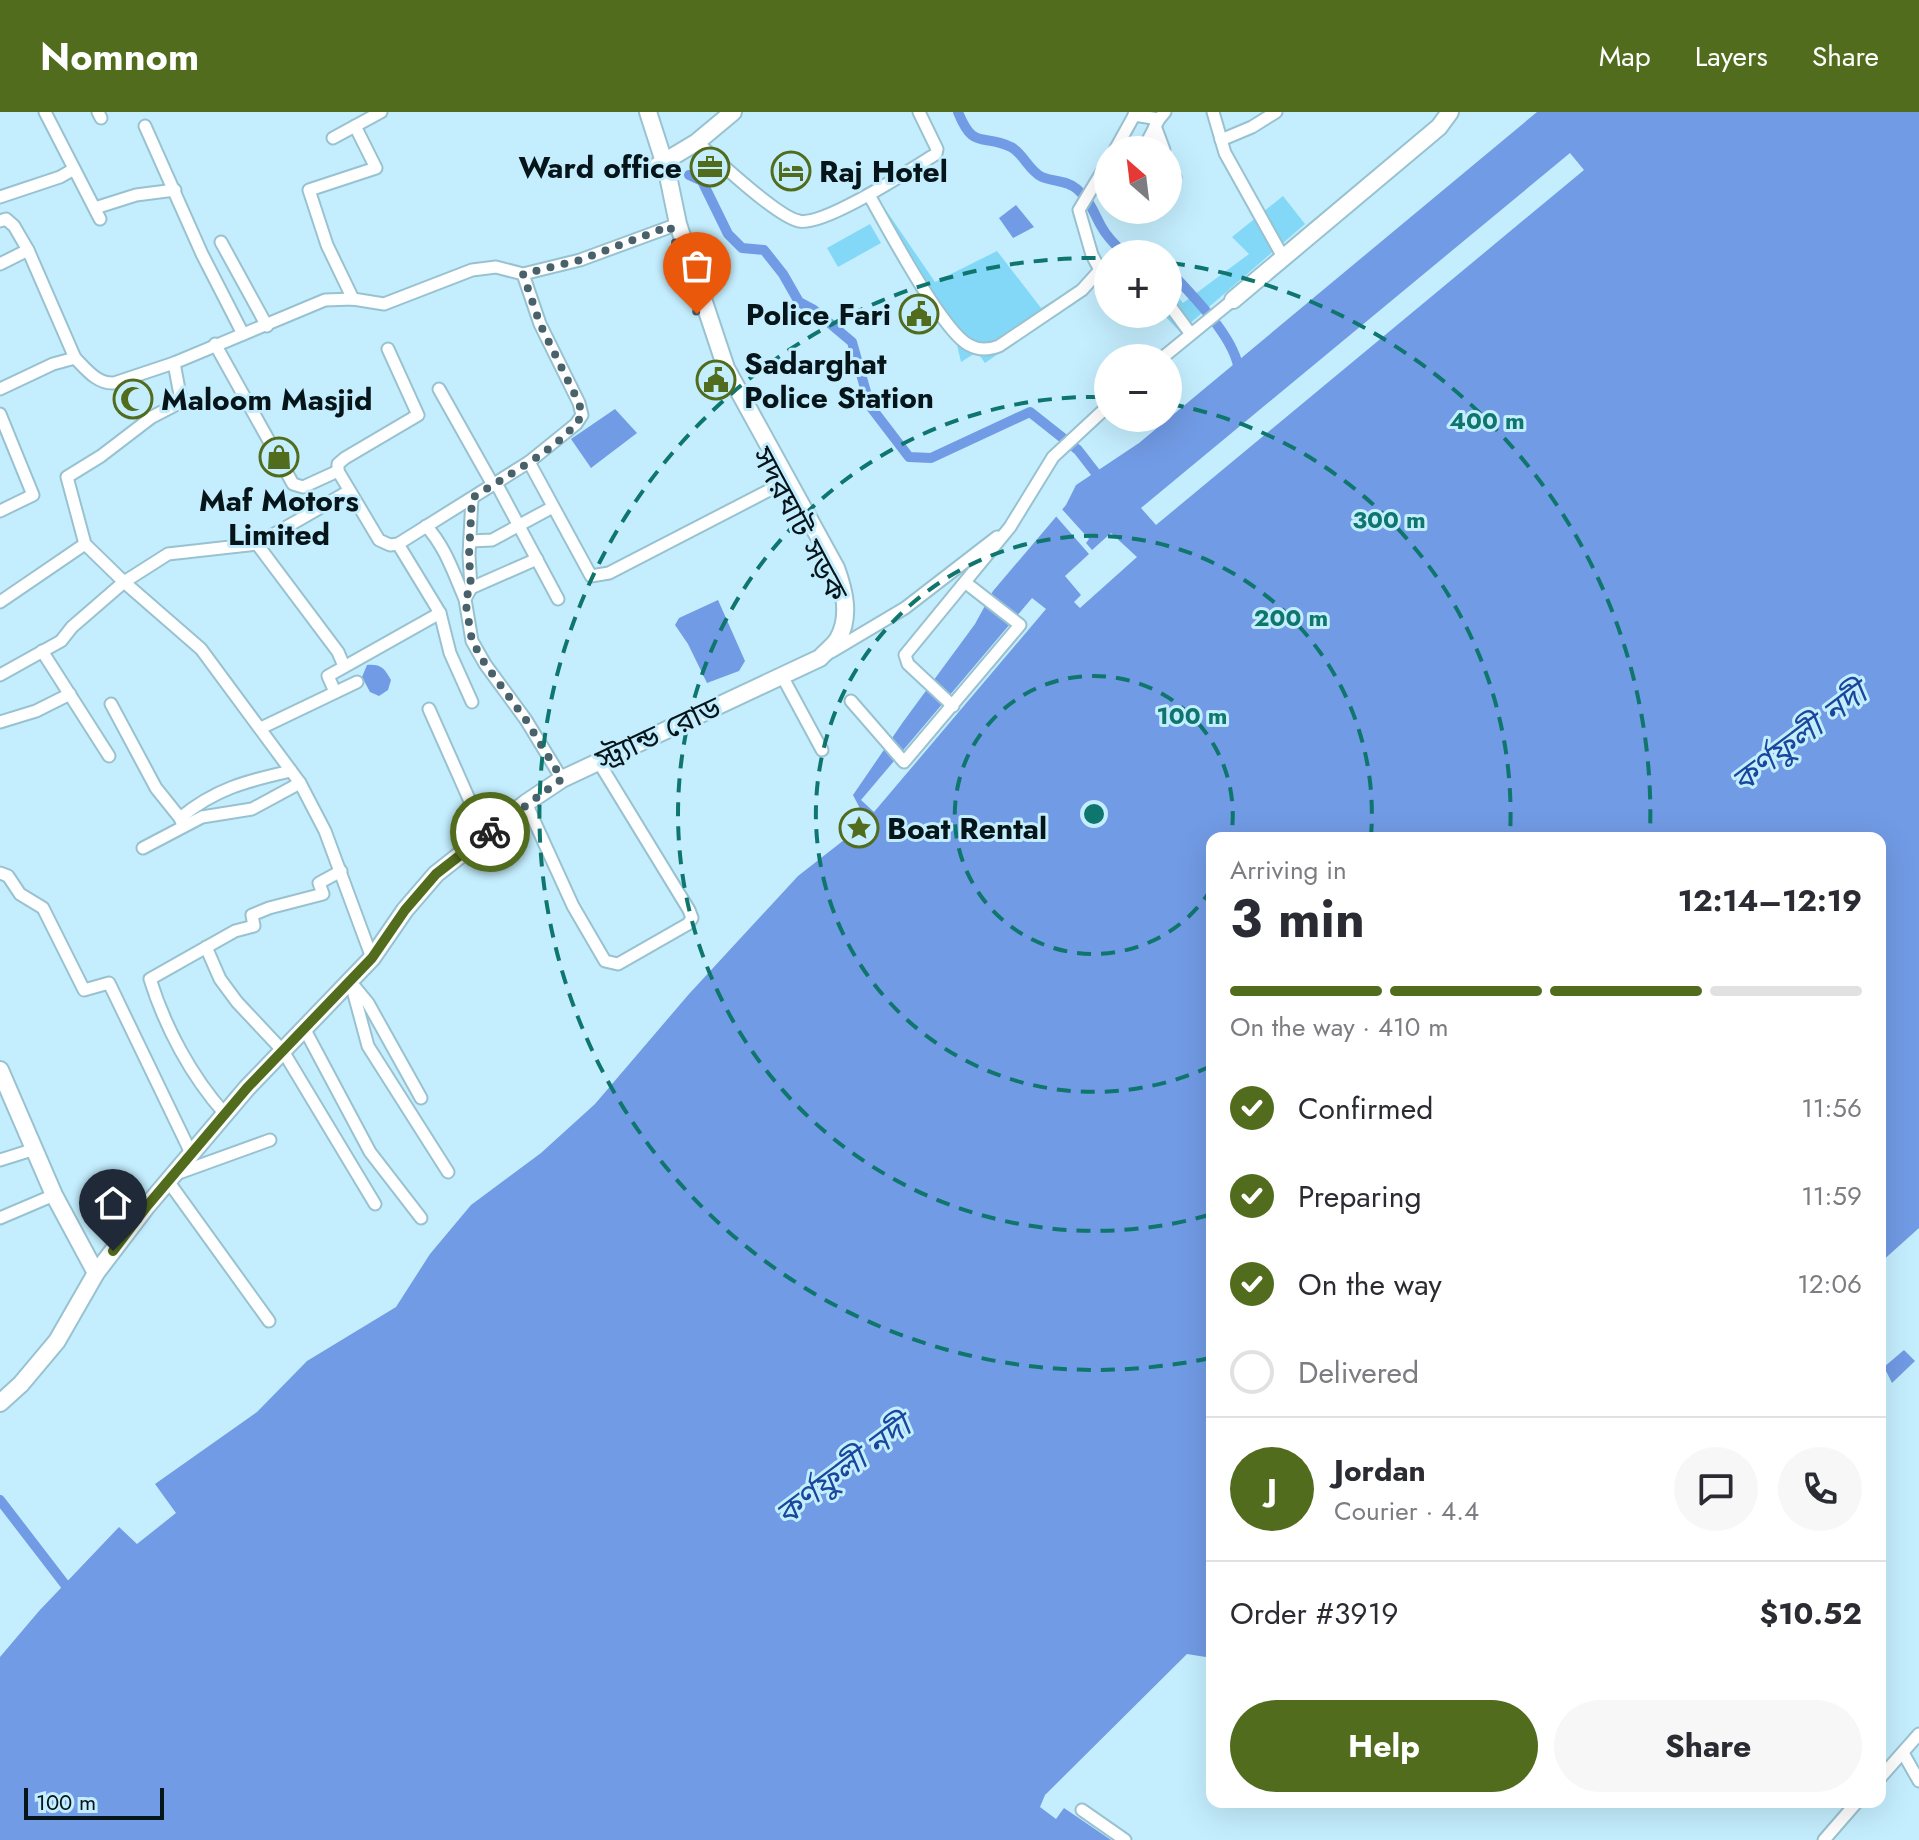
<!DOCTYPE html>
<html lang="en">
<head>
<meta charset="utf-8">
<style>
  :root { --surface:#fff; --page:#f7f7f7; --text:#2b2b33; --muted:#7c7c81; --line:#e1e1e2; --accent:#526c1d }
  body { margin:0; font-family:Jost,"Noto Sans Bengali",sans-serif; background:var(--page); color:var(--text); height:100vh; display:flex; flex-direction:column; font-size:30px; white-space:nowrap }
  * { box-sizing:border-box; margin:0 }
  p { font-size:26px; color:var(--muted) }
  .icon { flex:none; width:44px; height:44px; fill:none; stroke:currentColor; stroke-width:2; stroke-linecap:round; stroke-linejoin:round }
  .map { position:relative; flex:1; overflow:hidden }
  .drawer { position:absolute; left:1206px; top:720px; width:680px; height:976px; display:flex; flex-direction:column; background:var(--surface); border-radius:16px; box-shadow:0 8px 32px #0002 }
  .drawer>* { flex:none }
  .needle { width:52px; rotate:332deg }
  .tools { position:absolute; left:1094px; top:24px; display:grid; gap:16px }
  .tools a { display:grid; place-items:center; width:88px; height:88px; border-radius:50%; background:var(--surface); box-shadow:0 8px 32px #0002; font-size:40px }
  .scale { position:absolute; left:24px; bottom:20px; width:140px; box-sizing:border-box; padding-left:8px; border:4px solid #06151a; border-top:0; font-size:22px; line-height:28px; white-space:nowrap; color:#06151a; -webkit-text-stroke:6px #c4eefe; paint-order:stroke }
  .pin { position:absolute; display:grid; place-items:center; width:68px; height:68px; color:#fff; margin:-82px -34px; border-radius:50% 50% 50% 0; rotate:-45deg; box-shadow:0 0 8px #0007 }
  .pin .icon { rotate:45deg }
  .courier { position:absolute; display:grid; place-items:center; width:80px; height:80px; margin:-40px; border:6px solid #526c1d; border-radius:50%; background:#fff; color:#222; box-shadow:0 2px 10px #0007 }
  .headline em { font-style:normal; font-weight:700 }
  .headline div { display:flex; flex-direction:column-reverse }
  .headline { display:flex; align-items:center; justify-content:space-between; height:136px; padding:0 24px }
  h1 { font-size:52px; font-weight:700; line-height:60px }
  .bar { display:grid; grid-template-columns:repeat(4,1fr); gap:12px 8px; align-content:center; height:96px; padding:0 24px }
  .bar i { height:10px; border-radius:6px; background:var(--line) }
  .bar .current { background:var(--accent) }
  .bar p { grid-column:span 4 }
  .line { display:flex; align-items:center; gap:20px; padding:0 24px; border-top:2px solid var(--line) }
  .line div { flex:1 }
  .round { display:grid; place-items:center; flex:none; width:84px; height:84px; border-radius:42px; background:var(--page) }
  ol { padding:0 24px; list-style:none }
  li { display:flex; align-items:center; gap:24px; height:88px }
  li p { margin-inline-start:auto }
  li .icon { padding:8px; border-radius:50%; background:var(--accent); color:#fff; stroke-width:4 }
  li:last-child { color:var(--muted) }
  li i { width:44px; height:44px; border:4px solid var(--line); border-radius:50% }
  .action { display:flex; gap:16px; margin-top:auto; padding:16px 24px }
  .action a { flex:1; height:92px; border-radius:48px; background:var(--accent); color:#fff; font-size:32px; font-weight:700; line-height:92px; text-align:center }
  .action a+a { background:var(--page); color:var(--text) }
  header { display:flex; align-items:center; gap:48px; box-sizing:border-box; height:112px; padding:0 40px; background:var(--accent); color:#fff }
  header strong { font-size:38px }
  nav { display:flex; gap:44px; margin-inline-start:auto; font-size:28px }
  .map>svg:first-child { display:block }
  .green { fill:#82d8f6 }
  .water { fill:#719be5 }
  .pier { fill:#c4eefe }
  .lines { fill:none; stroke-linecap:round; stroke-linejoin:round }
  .canal { stroke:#719be5; stroke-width:10 }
  .street-casing { stroke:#99c2d1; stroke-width:15 }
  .secondary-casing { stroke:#99c2d1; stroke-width:20 }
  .street { stroke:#fff; stroke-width:11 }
  .secondary { stroke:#fff; stroke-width:16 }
  .done { stroke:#48616a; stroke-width:8; stroke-dasharray:0 14.4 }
  .route { stroke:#526c1d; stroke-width:10 }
  .ring { fill:none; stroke:#0f766e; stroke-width:4; stroke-dasharray:14 10 }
  .labels { text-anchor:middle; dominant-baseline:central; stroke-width:6; stroke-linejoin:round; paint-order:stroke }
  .poi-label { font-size:30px; font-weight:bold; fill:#06151a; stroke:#c4eefe; text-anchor:start }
  .street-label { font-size:30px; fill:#06151a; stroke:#c4eefe }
  .water-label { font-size:32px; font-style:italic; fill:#18479c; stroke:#c4eefe }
  .centre { fill:#0f766e; stroke:#c4eefe; stroke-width:4 }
  .ring-label { font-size:24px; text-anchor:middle; font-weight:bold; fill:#0f766e; stroke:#c4eefe; stroke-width:6; stroke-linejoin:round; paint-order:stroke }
</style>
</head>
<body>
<header>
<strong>Nomnom</strong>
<nav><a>Map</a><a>Layers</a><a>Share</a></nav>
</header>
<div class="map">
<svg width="1919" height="1728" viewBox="0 0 1919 1728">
  <rect width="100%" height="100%" fill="#c4eefe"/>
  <!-- green -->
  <g class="green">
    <polygon points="1283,84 1305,112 1180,220 1163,202 1168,202 1168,174 1183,191 1249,142 1232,125"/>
    <polygon points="877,85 935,170 997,139 1041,196 1088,168 1089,163 1103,149 1108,150 1108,173 1098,172 985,251 977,240 961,250 954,220 929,196 869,90"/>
    <polygon points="870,112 881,131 838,155 827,136"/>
  </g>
  <!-- water -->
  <g class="water">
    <polygon points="1537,0 1919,0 1919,1116 1880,1151 1880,726 1212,726 1212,1546 1187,1542 1045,1683 1040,1695 1056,1707 1064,1696 1111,1728 0,1728 0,1545 39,1499 119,1415 137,1432 176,1401 155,1372 257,1300 307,1249 396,1195 430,1142 471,1093 541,1041 595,992 689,882 798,764 867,710 853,683 903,610 975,512 993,479 1066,393 1076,373 1139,331"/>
    <polygon points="1016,93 1034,115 1013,126 999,106"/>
    <polygon points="615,297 637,321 591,356 571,327"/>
    <polygon points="718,488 745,549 739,559 707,571 688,532 675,513 679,506"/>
    <path d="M 367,553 C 381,552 384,556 391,568 L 388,578 L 379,584 L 370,580 L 362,565 Z"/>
    <polygon points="1904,1238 1915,1249 1892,1271 1884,1255"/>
  </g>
  <!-- pier -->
  <g class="pier">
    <polygon points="1570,41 1584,58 1156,413 1141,396"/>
    <polygon points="1060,395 1089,427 1086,431 1092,438 1111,421 1137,445 1080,496 1074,490 1081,483 1065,464 1089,442 1054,402"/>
    <polygon points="1032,486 1046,497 874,700 861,688"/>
  </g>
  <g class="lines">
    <!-- canal -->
    <g class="canal">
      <path d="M 958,0 C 974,39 981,21 1011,35 C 1023,41 1029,59 1042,65 C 1054,70 1066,68 1077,77 C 1089,87 1094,101 1101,114 C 1107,125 1116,134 1125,142"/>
      <polyline points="689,63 702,69 728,122 742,136 764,138 783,162 799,190 814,198 852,230 870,294 909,345 931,346 1030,300 1078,338 1102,369"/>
      <path d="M 1168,157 C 1191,183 1235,224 1239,259"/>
      <polyline points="0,1388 73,1483"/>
    </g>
    <!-- street casing -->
    <g class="street-casing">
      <g id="street">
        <polyline points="45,0 100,107"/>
        <polyline points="98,0 101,6"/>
        <polyline points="1213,0 1225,41 1283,145"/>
        <polyline points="1134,3 1159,7 1165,0"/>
        <polyline points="145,14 202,142 243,222"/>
        <polyline points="1155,14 1164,38"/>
        <polyline points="333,26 381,0"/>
        <polyline points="1221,28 1252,15 1276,0"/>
        <path d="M 697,30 C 716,47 777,105 799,109 C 824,115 911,57 936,42 L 937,37 L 919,0"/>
        <polyline points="1115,38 1136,0"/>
        <polyline points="1143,38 1159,7"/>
        <polyline points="1168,47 1175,65 1168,73"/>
        <path d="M 869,83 C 886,113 942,219 969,233 C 978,238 989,238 999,234 L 1082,178 L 1100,158 L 1108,156"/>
        <polyline points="0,85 60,65 74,57"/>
        <polyline points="95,96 136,83 175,78"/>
        <polyline points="0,109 6,107 14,114 28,138 75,246"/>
        <polyline points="221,130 267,214"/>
        <polyline points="0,152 28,138"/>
        <polyline points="1100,158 1092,143 1079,98 1108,50"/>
        <polyline points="353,187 327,133 309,78 376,56 355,14"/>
        <polyline points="1168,191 1190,221"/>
        <polyline points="215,232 293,372 303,375 338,359"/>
        <polyline points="388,237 418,303 345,346 338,352 338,359 379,428 390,433 398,432 529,350 576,312 582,303 579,291 540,212 523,162"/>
        <polyline points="1162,246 1233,188"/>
        <polyline points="174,251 180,283 177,292 152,305 101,344 67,365 85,432 124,470 201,537 300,671 325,719 372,846"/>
        <path d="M 0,277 L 53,252 L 75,246 C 86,257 97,272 114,271 L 174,251 L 325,188 L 353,187 L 384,192 L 472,158 L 496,155 L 523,162 L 580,148 L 678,112"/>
        <polyline points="439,277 493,373"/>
        <polyline points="0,302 33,383 0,399"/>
        <polyline points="529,350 591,464 609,461 787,369"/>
        <polyline points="496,371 558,487"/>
        <polyline points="472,386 469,443 471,476 465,487 472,529 485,552 526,608 562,667"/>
        <path d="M 426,414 C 445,434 454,462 465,487"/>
        <polyline points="470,429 492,428 553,395"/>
        <polyline points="257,432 338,540 344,554"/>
        <polyline points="398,432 440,501 450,541 472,590"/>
        <polyline points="471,476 537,447"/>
        <polyline points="0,490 85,432"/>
        <polyline points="42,539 109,644"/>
        <polyline points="831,540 905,496 997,425"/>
        <polyline points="0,563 61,529 72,515 124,470 168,442 257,432 349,379"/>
        <polyline points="782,564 822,638"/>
        <polyline points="335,580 328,564 440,501"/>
        <polyline points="851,589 904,650 1020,513 966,471"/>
        <polyline points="111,592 156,676 180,706"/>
        <polyline points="953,594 908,552 905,543 1010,415 1053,345 1108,294"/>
        <polyline points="429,597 485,723"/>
        <polyline points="0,610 36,599 70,582"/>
        <polyline points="261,616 357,570"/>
        <polyline points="526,691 573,794 605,849 618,852 688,812 692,806 689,798 598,649"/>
        <path d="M 182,711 L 180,706 C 215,677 246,669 291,659"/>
        <polyline points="143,736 202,705 252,697 300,671"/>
        <polyline points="0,761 8,764 20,782 43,796 84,878 109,871 191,1041"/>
        <polyline points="206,835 220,867 237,890 283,939 375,1092"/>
        <polyline points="351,871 368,934 448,1060"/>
        <polyline points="354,874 368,891 421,986"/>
        <polyline points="305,918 370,1040 421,1106"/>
        <path d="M 225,1002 C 191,964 165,915 150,867 L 235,819 L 254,814 L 252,803 L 269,796 L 323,782 L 319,771 L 341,759"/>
        <polyline points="0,1048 35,1037"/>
        <polyline points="176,1062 270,1028"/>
        <polyline points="168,1069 269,1209"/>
        <polyline points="0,1106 54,1083"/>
        <polyline points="1903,1641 1919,1669"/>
        <polyline points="1880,1666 1919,1622"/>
        <polyline points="1082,1698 1125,1728"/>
        <polyline points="1824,1728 1857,1690"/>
      </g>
    </g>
    <!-- secondary casing -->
    <g class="secondary-casing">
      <g id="secondary">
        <polyline points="657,54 697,30 733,0"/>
        <polyline points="1233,188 1439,15 1450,0"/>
        <polyline points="0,958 54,1083 96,1161"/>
        <path d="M 0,1291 L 21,1272 L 57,1229 L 96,1161 L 147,1094 L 247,976 L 372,846 L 405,798 L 436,762 L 526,691 L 562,667 L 820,546 C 825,540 834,534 838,527 C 851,504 844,478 836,456 L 726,256 L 678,112 L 667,59 L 648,0"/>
      </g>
    </g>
    <!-- street -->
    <use href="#street" class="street"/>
    <!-- secondary -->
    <use href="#secondary" class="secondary"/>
  </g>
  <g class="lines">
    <!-- done -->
    <path class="done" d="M 490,720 L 562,667 L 526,608 L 485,552 L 472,529 L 465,487 L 471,476 L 469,443 L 472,386 C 504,365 563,335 582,303 L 579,291 L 540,212 L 523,162 L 580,148 L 670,114 L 697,202"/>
    <!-- route -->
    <polyline class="route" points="113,1139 147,1094 247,976 372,846 405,798 436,762 490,720"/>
  </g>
  <!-- distance rings -->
  <g class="ring">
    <path d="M1212 776A139 139 0 1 1 1231 725"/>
    <path d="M1211 954A278 278 0 1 1 1371 724"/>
    <path d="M1209 1103A417 417 0 1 1 1105 285M1170 292A417 417 0 0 1 1510 724"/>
    <path d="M1210 1246A556 556 0 1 1 1104 146M1171 151A556 556 0 0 1 1650 721"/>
  </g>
  <!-- icons -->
  <defs>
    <g id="office-ring" transform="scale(2)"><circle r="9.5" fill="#c4eefe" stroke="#526c1d" stroke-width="1.5"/><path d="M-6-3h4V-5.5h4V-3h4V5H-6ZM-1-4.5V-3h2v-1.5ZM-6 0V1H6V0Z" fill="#526c1d"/></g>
    <g id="hotel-ring" transform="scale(2)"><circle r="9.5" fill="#c4eefe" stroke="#526c1d" stroke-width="1.5"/><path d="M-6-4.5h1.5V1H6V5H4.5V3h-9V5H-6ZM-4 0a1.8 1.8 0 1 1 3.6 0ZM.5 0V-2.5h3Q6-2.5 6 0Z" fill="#526c1d"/></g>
    <g id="civic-ring" transform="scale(2)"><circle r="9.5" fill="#c4eefe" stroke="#526c1d" stroke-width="1.5"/><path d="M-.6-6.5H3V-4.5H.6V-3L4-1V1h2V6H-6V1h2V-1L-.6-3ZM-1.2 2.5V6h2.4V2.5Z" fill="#526c1d"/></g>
    <g id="mosque-ring" transform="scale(2)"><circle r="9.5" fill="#c4eefe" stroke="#526c1d" stroke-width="1.5"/><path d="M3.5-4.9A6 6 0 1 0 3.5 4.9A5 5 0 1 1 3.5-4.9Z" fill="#526c1d"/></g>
    <g id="shop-ring" transform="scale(2)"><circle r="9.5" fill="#c4eefe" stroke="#526c1d" stroke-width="1.5"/><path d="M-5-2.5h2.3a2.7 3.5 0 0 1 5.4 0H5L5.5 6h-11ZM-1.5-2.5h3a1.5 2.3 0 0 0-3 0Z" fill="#526c1d"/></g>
    <g id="sight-ring" transform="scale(2)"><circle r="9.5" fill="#c4eefe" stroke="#526c1d" stroke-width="1.5"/><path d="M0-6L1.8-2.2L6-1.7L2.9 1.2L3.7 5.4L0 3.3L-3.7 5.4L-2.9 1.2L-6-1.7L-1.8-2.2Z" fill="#526c1d"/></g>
  </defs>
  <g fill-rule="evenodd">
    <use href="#office-ring" x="710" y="55"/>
    <use href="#hotel-ring" x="791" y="59"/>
    <use href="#civic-ring" x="919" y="202"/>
    <use href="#civic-ring" x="716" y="268"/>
    <use href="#mosque-ring" x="133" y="287"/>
    <use href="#shop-ring" x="279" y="345"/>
    <use href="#sight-ring" x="859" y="716"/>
  </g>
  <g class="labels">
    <!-- poi labels -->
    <g class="poi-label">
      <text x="682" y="55" text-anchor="end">Ward office</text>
      <text x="819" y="59">Raj Hotel</text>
      <text x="891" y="202" text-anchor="end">Police Fari</text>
      <text x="744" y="251">Sadarghat<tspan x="744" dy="34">Police Station</tspan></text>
      <text x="161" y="287">Maloom Masjid</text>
      <text x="279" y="388" text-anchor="middle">Maf Motors<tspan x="279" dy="34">Limited</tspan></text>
      <text x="887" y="716">Boat Rental</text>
    </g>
    <!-- street labels -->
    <g class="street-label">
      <text transform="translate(800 412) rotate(62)">সদরঘাট সড়ক</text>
      <text transform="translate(658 621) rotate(-25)">স্ট্র্যান্ড রোড</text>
    </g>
    <!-- water labels -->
    <g class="water-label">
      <text transform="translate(1799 625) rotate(-37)">কর্ণফুলী নদী</text>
      <text transform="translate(843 1358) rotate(-37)">কর্ণফুলী নদী</text>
    </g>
  </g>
  <circle cx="1094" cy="702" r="12" class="centre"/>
  <g class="ring-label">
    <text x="1487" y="317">400 m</text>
    <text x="1389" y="416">300 m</text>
    <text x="1291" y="514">200 m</text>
    <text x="1192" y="612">100 m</text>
  </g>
</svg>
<div class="tools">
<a><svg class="needle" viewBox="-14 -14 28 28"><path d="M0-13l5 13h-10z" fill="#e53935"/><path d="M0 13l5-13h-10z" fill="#7c7c81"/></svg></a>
<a>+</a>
<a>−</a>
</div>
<div class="scale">100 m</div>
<div class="pin" style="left:697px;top:202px;background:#ea580c"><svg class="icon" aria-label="bag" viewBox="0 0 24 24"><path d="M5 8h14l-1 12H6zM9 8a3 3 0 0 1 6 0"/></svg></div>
<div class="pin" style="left:113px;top:1139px;background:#1f2937"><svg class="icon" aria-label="home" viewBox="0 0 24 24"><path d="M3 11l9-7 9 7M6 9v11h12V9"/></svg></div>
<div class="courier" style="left:490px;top:720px"><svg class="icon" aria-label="bike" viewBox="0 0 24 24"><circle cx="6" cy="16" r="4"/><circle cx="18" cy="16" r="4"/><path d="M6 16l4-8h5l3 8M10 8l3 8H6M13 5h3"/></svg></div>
<section class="drawer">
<div class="headline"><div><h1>3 min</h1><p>Arriving in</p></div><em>12:14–12:19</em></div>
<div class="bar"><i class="current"></i><i class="current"></i><i class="current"></i><i></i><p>On the way · 410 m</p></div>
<ol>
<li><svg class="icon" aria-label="check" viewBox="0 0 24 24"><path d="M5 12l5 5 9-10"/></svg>Confirmed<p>11:56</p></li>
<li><svg class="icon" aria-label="check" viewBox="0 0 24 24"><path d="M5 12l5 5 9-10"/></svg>Preparing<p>11:59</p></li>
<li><svg class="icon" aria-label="check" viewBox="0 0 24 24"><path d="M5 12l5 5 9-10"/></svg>On the way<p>12:06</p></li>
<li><i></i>Delivered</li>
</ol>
<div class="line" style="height:144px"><b class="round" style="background:var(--accent);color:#fff">J</b><div><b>Jordan</b><p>Courier · 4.4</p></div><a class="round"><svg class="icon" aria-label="chat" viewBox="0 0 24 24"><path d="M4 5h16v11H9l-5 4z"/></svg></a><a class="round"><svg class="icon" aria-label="phone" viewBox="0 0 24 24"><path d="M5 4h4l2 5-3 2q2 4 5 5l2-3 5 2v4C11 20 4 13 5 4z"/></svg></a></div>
<div class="line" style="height:104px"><div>Order #3919</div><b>$10.52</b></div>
<div class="action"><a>Help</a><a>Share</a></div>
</section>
</div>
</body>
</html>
